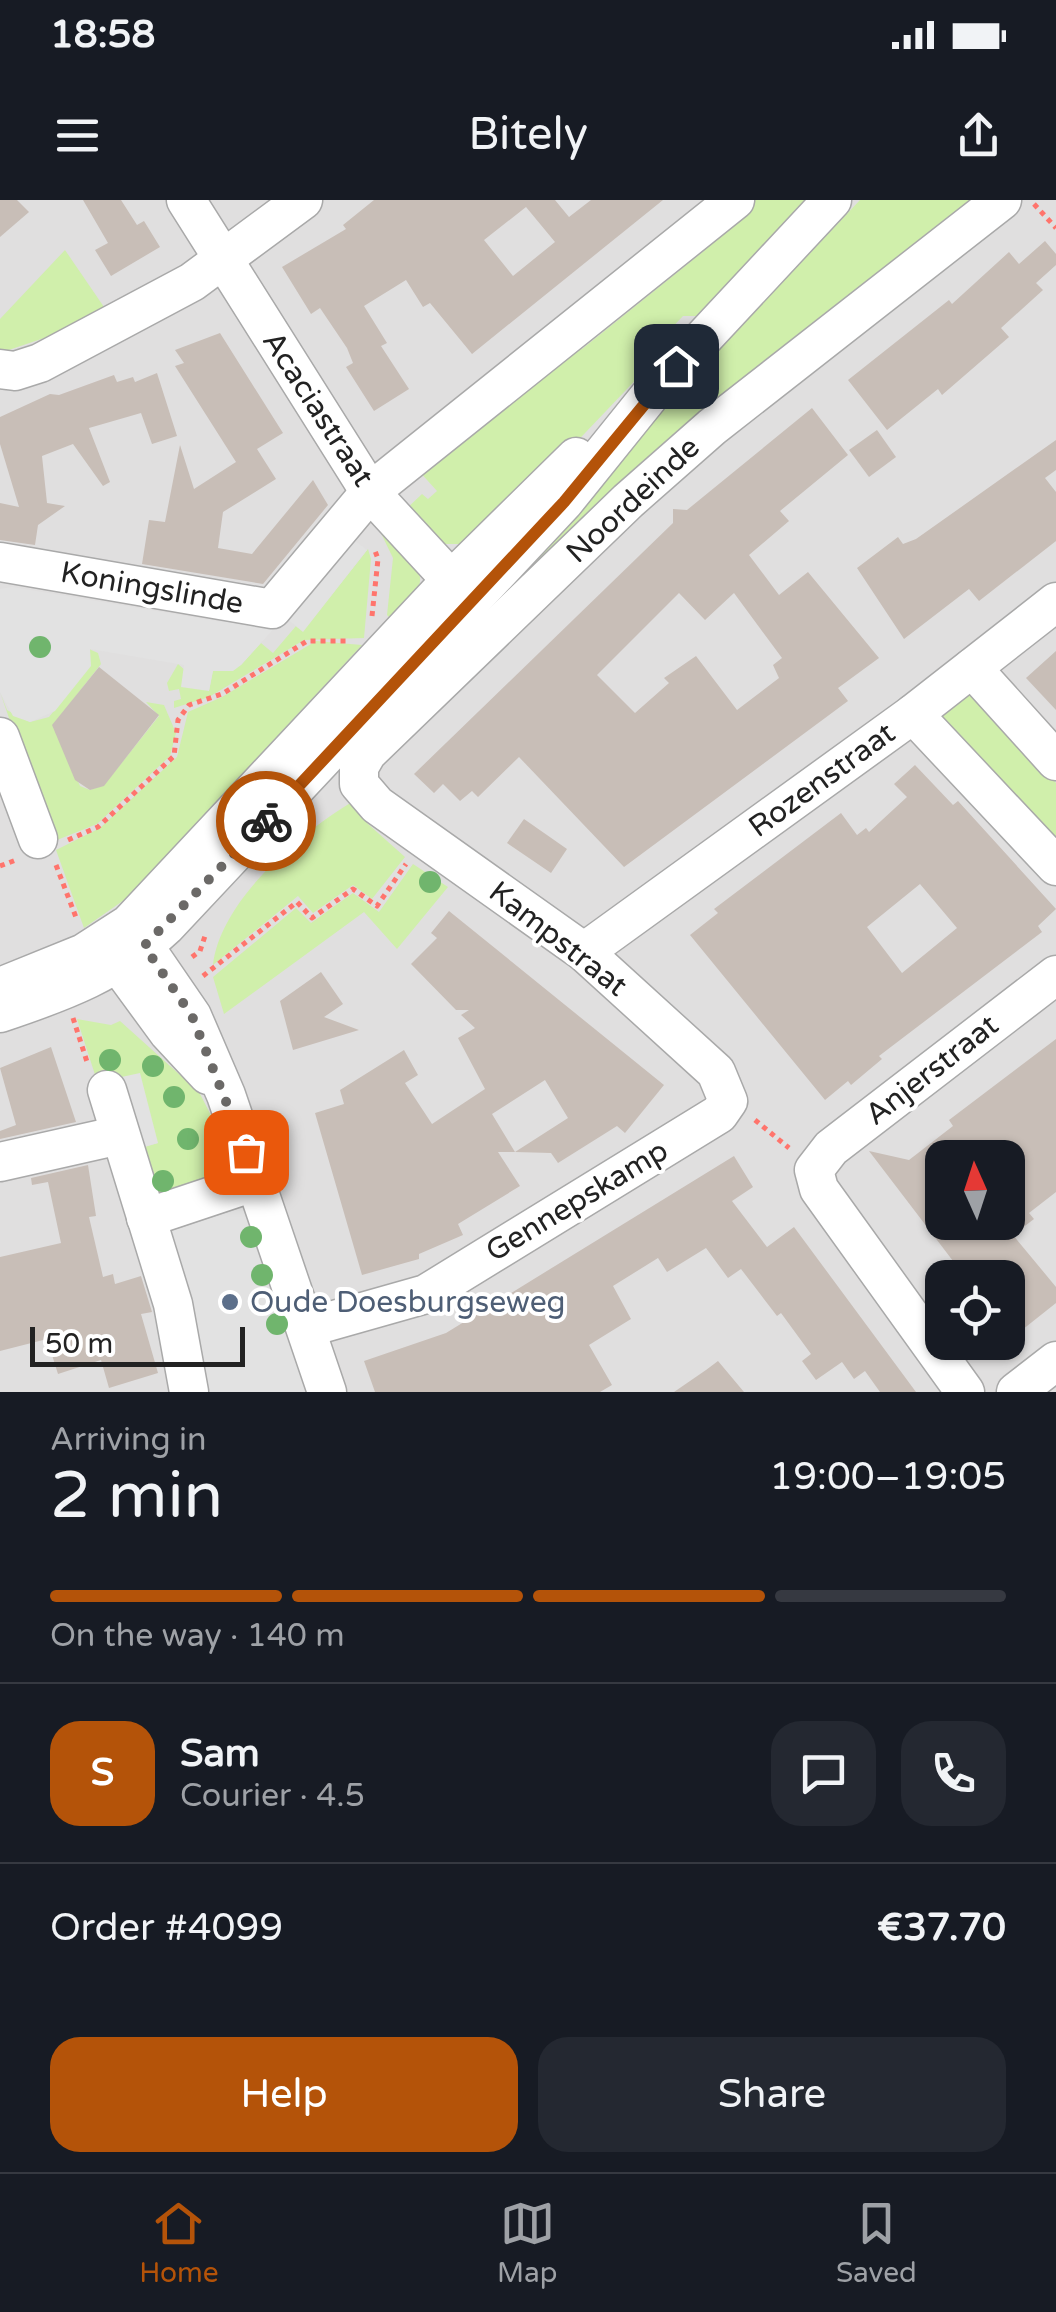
<!DOCTYPE html>
<html lang="en">
<head>
<meta charset="utf-8">
<style>
  :root { --surface:#171b24; --page:#242831; --text:#f1f3f6; --muted:#9ea1a6; --line:#363941; --accent:#b45309 }
  body { margin:0; font-family:"Varela Round",sans-serif; background:var(--page); color:var(--text); height:100vh; display:flex; flex-direction:column; font-size:38px; white-space:nowrap }
  * { box-sizing:border-box; margin:0 }
  p { font-size:32px; color:var(--muted) }
  .icon { flex:none; width:55px; height:55px; fill:none; stroke:currentColor; stroke-width:2; stroke-linecap:round; stroke-linejoin:round }
  .map { position:relative; height:1192px; overflow:hidden }
  .details { display:flex; flex-direction:column; background:var(--surface); flex:1 }
  .details>* { flex:none }
  .needle { width:65px; rotate:357deg }
  .tools { position:absolute; left:925px; top:940px; display:grid; gap:20px }
  .tools a { display:grid; place-items:center; width:100px; height:100px; border-radius:20px; background:var(--surface); box-shadow:0 2px 8px #0004; font-size:50px }
  .scale { position:absolute; left:30px; bottom:25px; width:215px; box-sizing:border-box; padding-left:10px; border:5px solid #222; border-top:0; font-size:28px; line-height:35px; white-space:nowrap; color:#222; -webkit-text-stroke:8px #fff; paint-order:stroke }
  .pin { position:absolute; display:grid; place-items:center; width:85px; height:85px; color:#fff; margin:-42px; border-radius:20px; box-shadow:0 5px 15px #0006 }
  .courier { position:absolute; display:grid; place-items:center; width:100px; height:100px; margin:-50px; border:8px solid #b45309; border-radius:50%; background:#fff; color:#222; box-shadow:0 2px 12px #0007 }
  .head em { font-style:normal; font-weight:600 }
  .head div { display:flex; flex-direction:column-reverse }
  .head { display:flex; align-items:center; justify-content:space-between; height:170px; padding:0 50px }
  h1 { font-size:65px; font-weight:600; line-height:75px }
  .bar { display:grid; grid-template-columns:repeat(4,1fr); gap:15px 10px; align-content:center; height:120px; padding:0 50px }
  .bar i { height:12px; border-radius:8px; background:var(--line) }
  .bar .active { background:var(--accent) }
  .bar p { grid-column:span 4 }
  .line { display:flex; align-items:center; gap:25px; padding:0 50px; border-top:2px solid var(--line) }
  .line div { flex:1 }
  .round { display:grid; place-items:center; flex:none; width:105px; height:105px; border-radius:30px; background:var(--page) }
  .action { display:flex; gap:20px; margin-top:auto; padding:20px 50px }
  .action a { flex:1; height:115px; border-radius:30px; background:var(--accent); color:#fff; font-size:40px; font-weight:600; line-height:115px; text-align:center }
  .action a+a { background:var(--page); color:var(--text) }
  .status { display:flex; justify-content:space-between; align-items:center; height:70px; padding:0 50px; background:var(--surface); direction:ltr }
  .status svg { height:28px; fill:currentColor }
  header { display:flex; justify-content:space-between; align-items:center; height:130px; padding:0 50px; background:var(--surface); font-size:45px; font-weight:600 }
  .tab-bar { display:flex; justify-content:space-around; align-items:center; height:140px; border-top:2px solid var(--line); background:var(--surface); font-size:28px; color:var(--muted) }
  .tab-bar a { display:grid; justify-items:center; gap:5px }
  .tab-bar .active { color:var(--accent) }
  .map>svg:first-child { display:block }
  .residential { fill:#e0dfdf; fill-rule:evenodd }
  .grass { fill:#d0efab }
  .parking { fill:#e2e2e2 }
  .building { fill:#c8beb7; fill-rule:evenodd }
  .lines { fill:none; stroke-linecap:round; stroke-linejoin:round }
  .minor-casing { stroke:#a9a9a9; stroke-width:41 }
  .path { stroke:#ff746c; stroke-width:5; stroke-dasharray:5 5; stroke-linecap:butt }
  .minor { stroke:#fff; stroke-width:38 }
  .tree { fill:#70b56d }
  .done { stroke:#6b6967; stroke-width:10; stroke-dasharray:0 18 }
  .route { stroke:#b45309; stroke-width:12 }
  .service-dot { fill:#5c6f8a; stroke:#fff; stroke-width:4 }
  .labels { text-anchor:middle; dominant-baseline:central; stroke-width:8; stroke-linejoin:round; paint-order:stroke }
  .street-label { font-size:30px; fill:#222; stroke:#fff }
  .service-label { font-size:30px; fill:#4e5e75; stroke:#fff; text-anchor:start }
</style>
</head>
<body>
<div class="status"><b>18:58</b><svg viewBox="0 0 49 12"><path d="M0 12V9h3v3zM5 12V6h3v6zM10 12V3h3v9zM15 12V0h3v12zM26 1h20v11H26zM47 4h2v5h-2z"/></svg></div>
<header><svg class="icon" aria-label="menu" viewBox="0 0 24 24"><path d="M4 6h16M4 12h16M4 18h16"/></svg>Bitely<svg class="icon" aria-label="share" viewBox="0 0 24 24"><path d="M12 15V3M7 8l5-5 5 5M5 13v7h14v-7"/></svg></header>
<div class="map">
<svg width="1056" height="1192" viewBox="0 0 1056 1192">
  <rect width="100%" height="100%" fill="#f2eee8"/>
  <!-- residential -->
  <path class="residential" d="M 0,0 L 1056,0 L 1056,1192 L 0,1192 ZM 942,958 L 1008,958 L 1008,1022 L 942,1022 ZM 942,1078 L 1008,1078 L 1008,1142 L 942,1142 Z"/>
  <!-- grass -->
  <g class="grass">
    <polygon points="756,0 806,0 696,116 683,116 646,155 647,168 565,254 465,344 441,344 404,311 422,294 428,299 437,291 418,270 570,147 582,149 705,50 706,39"/>
    <polygon points="860,0 971,0 509,403 431,456"/>
    <polygon points="65,50 104,107 56,134 0,153 0,119"/>
    <path d="M 377,325 C 422,370 436,368 399,427 L 387,415 L 393,358 Z"/>
    <polygon points="368,349 371,359 364,438 304,440 209,497 174,508 174,501 181,499 179,489 169,491 167,483 178,464 209,491 213,470 241,465 261,443 273,453 296,426 303,431"/>
    <polygon points="316,441 362,445 127,698 84,728 56,650 100,628 177,557 188,512 222,497"/>
    <polygon points="89,449 98,453 101,464 53,525 80,586 90,590 104,585 159,516 146,502 164,505 176,533 170,556 97,624 52,642 0,492 7,510 30,522 49,517 90,466"/>
    <polygon points="971,487 1056,583 1056,643 936,518"/>
    <path d="M 352,602 L 368,624 L 405,657 L 372,699 L 353,685 L 313,713 L 298,696 L 213,765 C 220,701 300,633 352,602 Z"/>
    <polygon points="413,664 448,687 397,749 364,712 224,814 213,777 296,708 311,723 353,693 379,712"/>
    <polygon points="77,819 111,825 120,821 199,892 235,962 227,978 175,996 155,994 138,949 158,943 98,884"/>
  </g>
  <!-- parking -->
  <g class="parking">
    <polygon points="350,337 367,350 303,432 286,418"/>
    <polygon points="12,387 222,422 225,419 276,426 241,465 233,471 213,471 209,491 181,487 184,465 90,449 91,466 55,511 30,522 13,516 0,492 0,389"/>
    <polygon points="140,873 158,943 136,949 117,878"/>
    <polygon points="247,1002 310,1192 200,1192 160,1028"/>
  </g>
  <!-- building -->
  <g class="building">
    <polygon points="0,0 17,0 29,12 0,37"/>
    <polygon points="83,0 121,0 137,25 144,21 160,47 111,76 95,50 108,43"/>
    <path d="M 374,0 L 555,0 L 569,17 L 591,0 L 663,0 L 472,154 L 430,103 L 423,107 L 406,80 L 364,106 L 387,143 L 381,146 L 409,189 L 374,211 L 346,167 L 353,163 L 347,148 L 320,108 L 311,114 L 282,67 L 346,29 L 343,25 ZM 526,7 L 555,42 L 513,76 L 484,40 Z"/>
    <polygon points="1045,41 1056,54 1056,65 1036,83 1043,90 1001,128 1009,137 942,195 938,189 887,230 848,180 949,100 952,104 1009,52 1019,64"/>
    <polygon points="220,133 283,233 257,249 276,279 223,312 218,348 252,354 313,280 328,305 263,384 142,364 149,320 165,322 180,245 194,289 236,262 175,166 184,163 175,150"/>
    <polygon points="157,173 177,236 152,244 141,213 89,228 110,282 103,286 73,244 42,256 47,303 65,306 38,325 35,345 0,340 0,303 19,307 0,244 0,217 50,194 59,195 114,175 117,182 133,177 135,182"/>
    <path d="M 812,208 L 848,255 L 780,311 L 789,321 L 749,355 L 779,395 L 808,372 L 879,458 L 838,488 L 848,501 L 624,667 L 519,557 L 478,597 L 472,591 L 460,601 L 443,584 L 434,593 L 414,574 L 673,323 L 673,309 L 687,310 ZM 679,393 L 705,420 L 734,393 L 782,458 L 773,465 L 779,478 L 737,510 L 696,456 L 664,478 L 669,483 L 635,513 L 597,475 Z"/>
    <polygon points="877,230 896,257 869,277 849,250"/>
    <polygon points="1056,240 1056,270 1045,278 1056,292 1056,341 979,401 969,389 904,439 857,368 898,337 903,344 916,339"/>
    <polygon points="1056,451 1056,510 1026,478"/>
    <polygon points="99,467 159,515 104,586 90,590 75,580 52,525"/>
    <path d="M 915,565 L 953,605 L 958,601 L 1056,709 L 1038,726 L 1042,732 L 879,856 L 882,859 L 851,885 L 848,881 L 825,900 L 690,735 L 718,713 L 714,709 L 841,613 L 857,635 L 866,628 L 869,632 L 907,597 L 894,584 ZM 920,684 L 957,728 L 902,773 L 867,727 Z"/>
    <polygon points="524,619 567,649 551,673 507,643"/>
    <polygon points="449,711 664,885 625,933 617,926 558,963 551,953 515,952 568,918 545,880 492,914 515,952 498,952 520,986 458,1024 463,1035 419,1054 419,1059 362,1075 315,913 344,904 340,890 404,850 418,875 405,883 432,924 485,889 458,838 475,828 461,815 469,810 456,810 411,764 437,738 431,733"/>
    <polygon points="321,772 343,804 324,817 359,830 293,850 280,801"/>
    <path d="M 1056,839 L 1056,992 L 1029,1013 L 1034,1019 L 1013,1035 L 1056,1087 L 1056,1103 L 1008,1141 L 1008,1078 L 966,1078 L 869,951 L 909,960 L 953,926 L 949,920 ZM 942,958 L 1008,958 L 1008,1022 L 942,1022 Z"/>
    <polygon points="51,847 76,922 0,939 0,931 16,925 0,868"/>
    <polygon points="734,956 753,987 732,1001 767,1047 794,1027 916,1192 880,1192 865,1171 854,1179 842,1162 816,1180 802,1161 811,1154 781,1113 777,1116 741,1069 728,1078 706,1048 667,1072 658,1058 613,1086 631,1119 589,1145 612,1185 600,1192 375,1192 364,1161 446,1133"/>
    <polygon points="88,965 96,1016 89,1017 103,1077 113,1074 115,1084 141,1076 152,1112 141,1114 158,1173 109,1188 101,1160 58,1174 47,1139 0,1151 0,1057 61,1043 48,982 32,985 31,978"/>
    <polygon points="718,1161 744,1192 674,1192 706,1170"/>
  </g>
  <g class="lines">
    <!-- minor casing -->
    <g class="minor-casing">
      <g id="minor">
        <polyline points="186,0 370,292 466,396"/>
        <polyline points="0,169 15,171 40,163 192,82 303,0"/>
        <polyline points="0,362 272,409 370,292 735,0"/>
        <polyline points="972,468 1056,561"/>
        <polyline points="913,514 1056,666"/>
        <polyline points="0,537 38,639"/>
        <polyline points="131,727 192,816 226,895 327,1192"/>
        <polyline points="105,746 168,832 208,875"/>
        <polyline points="584,752 913,514 1056,402"/>
        <polyline points="0,787 84,753 129,724 452,379 576,257"/>
        <path d="M 0,813 C 63,792 117,772 166,726 L 564,302 L 651,194 L 832,0"/>
        <polyline points="107,890 173,1104 189,1192"/>
        <polyline points="0,962 120,935"/>
        <polyline points="146,1018 257,981"/>
        <polyline points="306,1128 426,1094 719,914 728,901 716,872 584,752 377,605 359,584 359,567 367,553 628,301 712,227 1002,0"/>
        <polyline points="965,1192 819,989 814,970 831,948 1056,775"/>
        <polyline points="1016,1192 1056,1161"/>
      </g>
    </g>
    <!-- path -->
    <g class="path">
      <polyline points="1034,4 1056,28"/>
      <polyline points="372,416 378,359 374,348"/>
      <polyline points="68,640 98,627 174,556 178,520 189,505 222,494 307,441 348,441"/>
      <polyline points="56,665 77,720"/>
      <polyline points="0,666 16,660"/>
      <polyline points="192,757 200,751 206,733"/>
      <polyline points="203,776 297,702 312,718 353,689 377,706 406,664"/>
      <polyline points="73,818 88,865"/>
      <polyline points="755,920 789,948"/>
    </g>
    <!-- minor -->
    <use href="#minor" class="minor"/>
  </g>
  <!-- trees -->
  <g class="tree">
    <circle cx="40" cy="447" r="11"/>
    <circle cx="430" cy="682" r="11"/>
    <circle cx="110" cy="860" r="11"/>
    <circle cx="153" cy="866" r="11"/>
    <circle cx="174" cy="897" r="11"/>
    <circle cx="188" cy="939" r="11"/>
    <circle cx="227" cy="959" r="11"/>
    <circle cx="163" cy="981" r="11"/>
    <circle cx="251" cy="1037" r="11"/>
    <circle cx="262" cy="1075" r="11"/>
    <circle cx="277" cy="1124" r="11"/>
  </g>
  <g class="lines">
    <!-- done -->
    <polyline class="done" points="246,952 192,816 144,746 266,621"/>
    <!-- route -->
    <polyline class="route" points="266,621 564,302 676,166"/>
  </g>
  <!-- markers -->
  <circle class="service-dot" cx="230" cy="1102" r="10"/>
  <g class="labels">
    <!-- street labels -->
    <g class="street-label">
      <text transform="translate(318 209) rotate(57)">Acaciastraat</text>
      <text transform="translate(633 300) rotate(-43)">Noordeinde</text>
      <text transform="translate(152 388) rotate(10)">Koningslinde</text>
      <text transform="translate(822 580) rotate(-36)">Rozenstraat</text>
      <text transform="translate(558 739) rotate(38)">Kampstraat</text>
      <text transform="translate(932 870) rotate(-38)">Anjerstraat</text>
      <text transform="translate(577 1001) rotate(-31)">Gennepskamp</text>
    </g>
    <!-- service labels -->
    <g class="service-label">
      <text x="250" y="1102">Oude Doesburgseweg</text>
    </g>
  </g>
</svg>
<div class="tools">
<a><svg class="needle" viewBox="-14 -14 28 28"><path d="M0-13l5 13h-10z" fill="#e53935"/><path d="M0 13l5-13h-10z" fill="#9ea1a6"/></svg></a>
<a><svg class="icon" aria-label="locate" viewBox="0 0 24 24"><circle cx="12" cy="12" r="6"/><path d="M12 2v4M12 18v4M2 12h4M18 12h4"/></svg></a>
</div>
<div class="scale">50 m</div>
<div class="pin" style="left:246px;top:952px;background:#ea580c"><svg class="icon" aria-label="bag" viewBox="0 0 24 24"><path d="M5 8h14l-1 12H6zM9 8a3 3 0 0 1 6 0"/></svg></div>
<div class="pin" style="left:676px;top:166px;background:#1f2937"><svg class="icon" aria-label="home" viewBox="0 0 24 24"><path d="M3 11l9-7 9 7M6 9v11h12V9"/></svg></div>
<div class="courier" style="left:266px;top:621px"><svg class="icon" aria-label="bike" viewBox="0 0 24 24"><circle cx="6" cy="16" r="4"/><circle cx="18" cy="16" r="4"/><path d="M6 16l4-8h5l3 8M10 8l3 8H6M13 5h3"/></svg></div>
</div>
<section class="details">
<div class="head"><div><h1>2 min</h1><p>Arriving in</p></div><em>19:00–19:05</em></div>
<div class="bar"><i class="active"></i><i class="active"></i><i class="active"></i><i></i><p>On the way · 140 m</p></div>
<div class="line" style="height:180px"><b class="round" style="background:var(--accent);color:#fff">S</b><div><b>Sam</b><p>Courier · 4.5</p></div><a class="round"><svg class="icon" aria-label="chat" viewBox="0 0 24 24"><path d="M4 5h16v11H9l-5 4z"/></svg></a><a class="round"><svg class="icon" aria-label="phone" viewBox="0 0 24 24"><path d="M5 4h4l2 5-3 2q2 4 5 5l2-3 5 2v4C11 20 4 13 5 4z"/></svg></a></div>
<div class="line" style="height:130px"><div>Order #4099</div><b>€37.70</b></div>
<div class="action"><a>Help</a><a>Share</a></div>
</section>
<nav class="tab-bar">
<a class="active"><svg class="icon" aria-label="home" viewBox="0 0 24 24"><path d="M3 11l9-7 9 7M6 9v11h12V9"/></svg>Home</a>
<a><svg class="icon" aria-label="map" viewBox="0 0 24 24"><path d="M3 6l6-2 6 2 6-2v14l-6 2-6-2-6 2zM9 4v14M15 6v14"/></svg>Map</a>
<a><svg class="icon" aria-label="saved" viewBox="0 0 24 24"><path d="M7 4h10v16l-5-4-5 4z"/></svg>Saved</a>
</nav>
</body>
</html>
